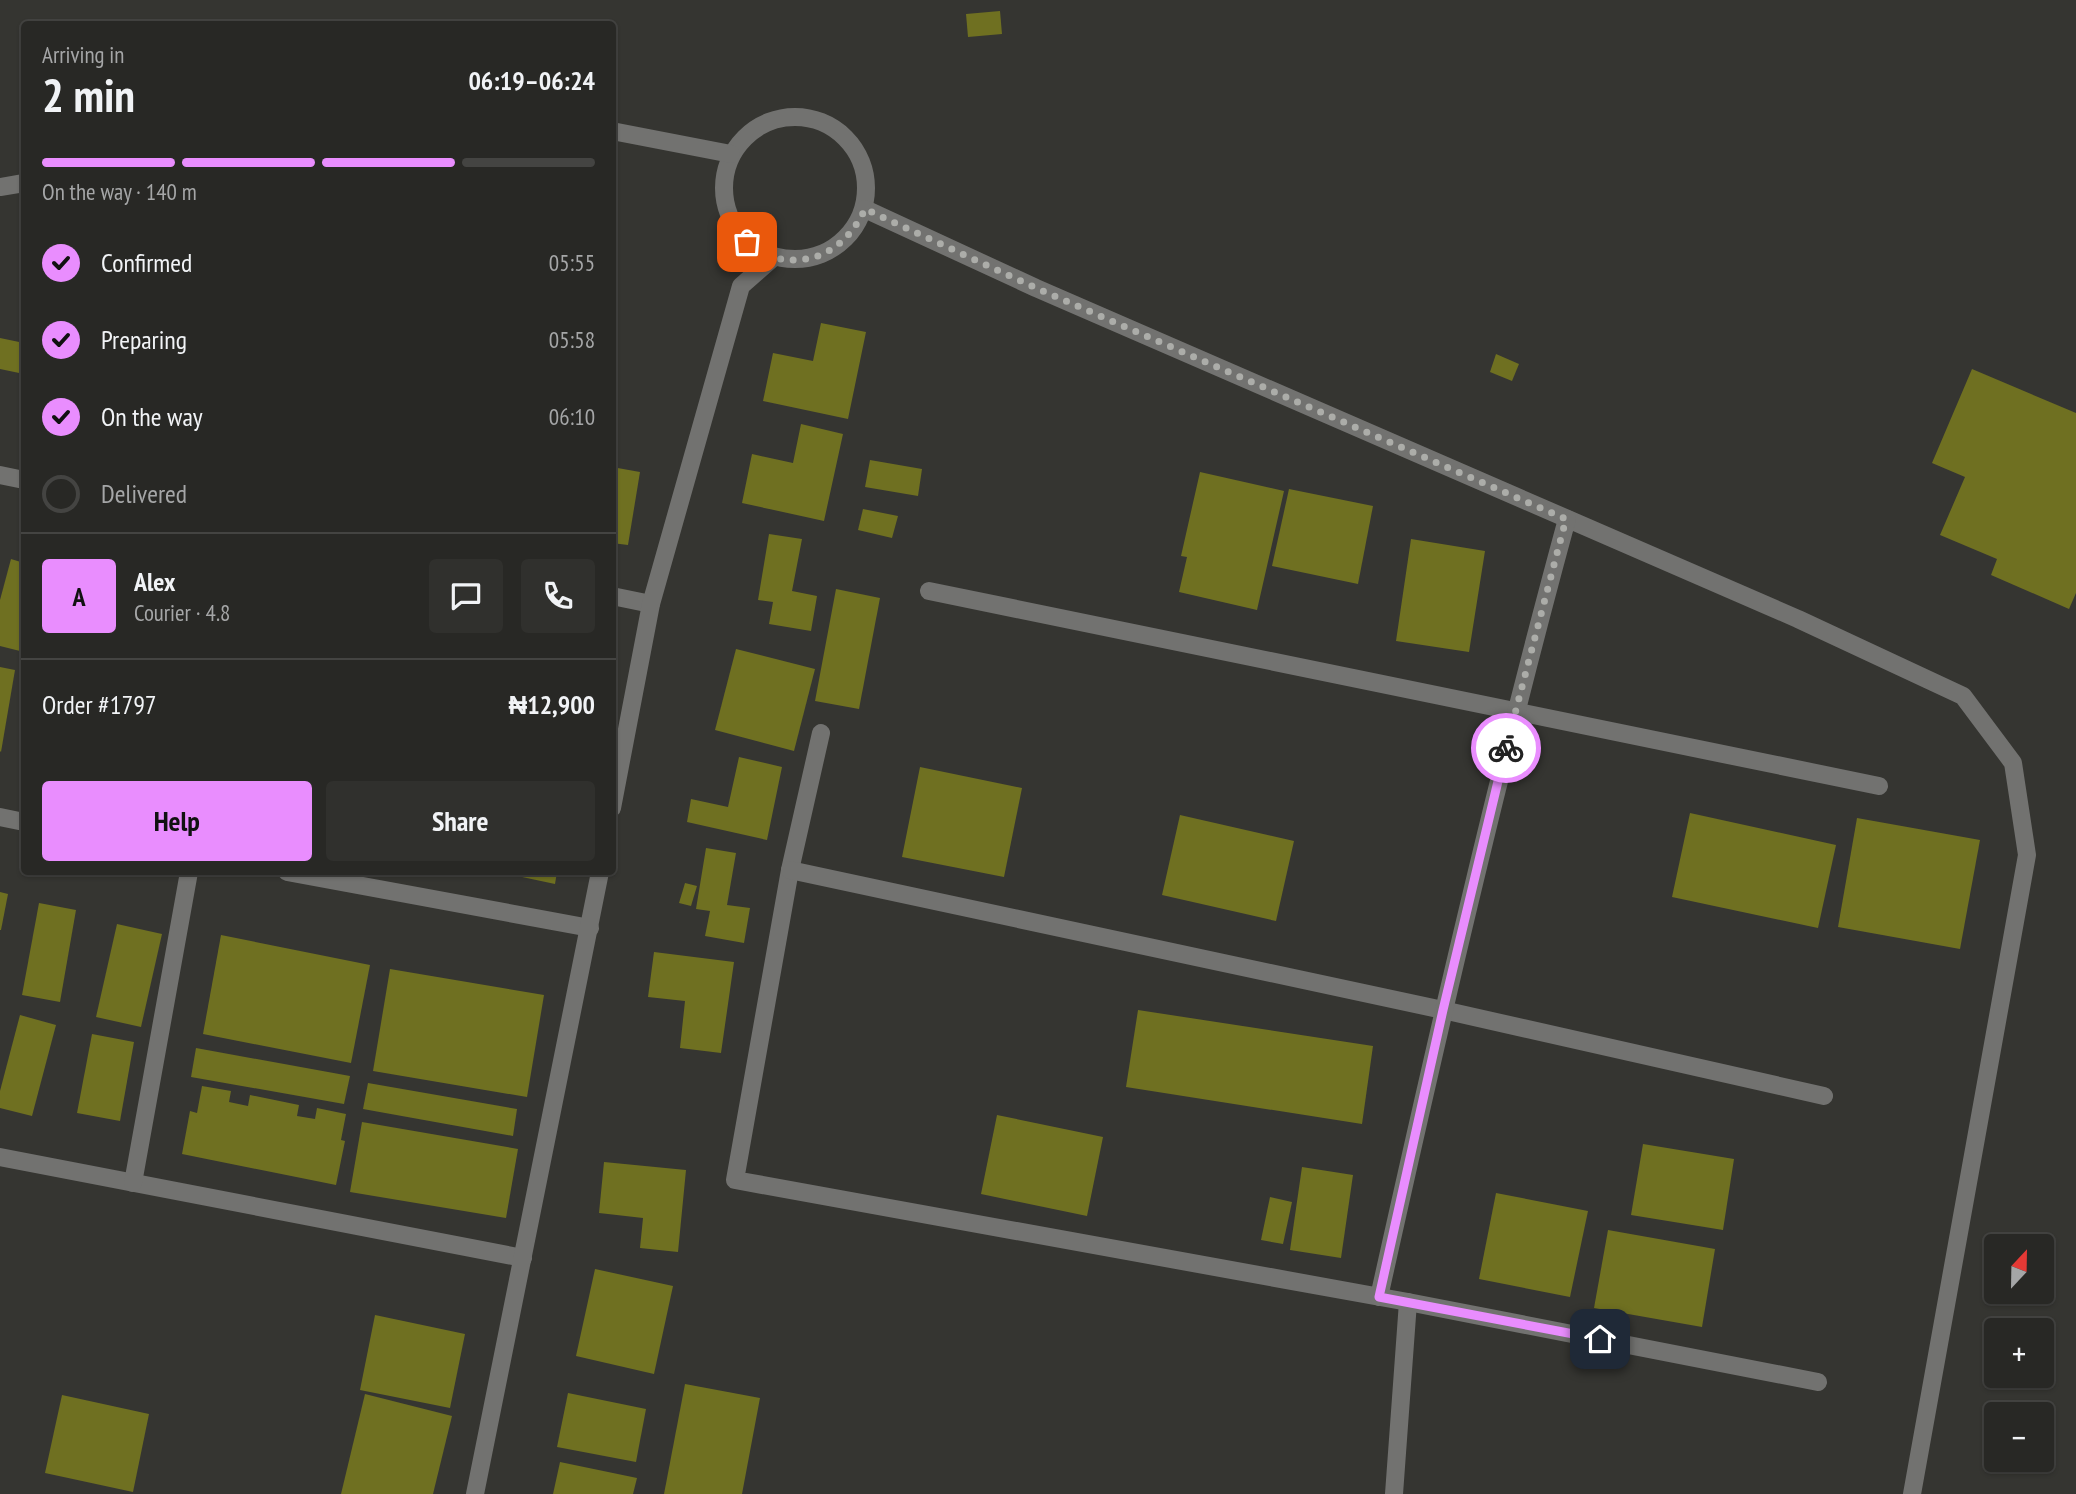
<!DOCTYPE html>
<html lang="en">
<head>
<meta charset="utf-8">
<style>
  :root { --surface:#282825; --page:#30302d; --text:#f1f3f6; --muted:#a5a6a7; --line:#444442; --accent:#e98dfe }
  body { margin:0; font-family:"PT Sans Narrow",sans-serif; background:var(--page); color:var(--text); height:100vh; display:flex; flex-direction:column; font-size:26px; white-space:nowrap }
  * { box-sizing:border-box; margin:0 }
  p { font-size:23px; color:var(--muted) }
  .icon { flex:none; width:38px; height:38px; fill:none; stroke:currentColor; stroke-width:2; stroke-linecap:round; stroke-linejoin:round }
  .map { position:relative; flex:1; overflow:hidden }
  .sheet { position:absolute; left:21px; top:21px; width:595px; height:854px; display:flex; flex-direction:column; background:var(--surface); border-radius:7px; box-shadow:0 2px 5px #0004,0 0 0 2px var(--line) }
  .sheet>* { flex:none }
  .needle { width:46px; rotate:22deg }
  .fabs { position:absolute; left:1984px; top:1234px; display:grid; gap:14px }
  .fabs a { display:grid; place-items:center; width:70px; height:70px; border-radius:7px; background:var(--surface); box-shadow:0 2px 5px #0004,0 0 0 2px var(--line); font-size:35px }
  .pin { position:absolute; display:grid; place-items:center; width:60px; height:60px; color:#fff; margin:-30px; border-radius:14px; box-shadow:0 4px 10px #0006 }
  .courier { position:absolute; display:grid; place-items:center; width:70px; height:70px; margin:-35px; border:5px solid #e98dfe; border-radius:50%; background:#fff; color:#222; box-shadow:0 2px 9px #0007 }
  .summary em { font-style:normal; font-weight:600 }
  .summary div { display:flex; flex-direction:column-reverse }
  .summary { display:flex; align-items:center; justify-content:space-between; height:119px; padding:0 21px }
  h1 { font-size:46px; font-weight:600; line-height:52px }
  .bar { display:grid; grid-template-columns:repeat(4,1fr); gap:10px 7px; align-content:center; height:84px; padding:0 21px }
  .bar i { height:9px; border-radius:5px; background:var(--line) }
  .bar .on { background:var(--accent) }
  .bar p { grid-column:span 4 }
  .line { display:flex; align-items:center; gap:18px; padding:0 21px; border-top:2px solid var(--line) }
  .line div { flex:1 }
  .round { display:grid; place-items:center; flex:none; width:74px; height:74px; border-radius:7px; background:var(--page) }
  ol { padding:0 21px; list-style:none }
  li { display:flex; align-items:center; gap:21px; height:77px }
  li p { margin-inline-start:auto }
  li .icon { padding:7px; border-radius:50%; background:var(--accent); color:#111; stroke-width:4 }
  li:last-child { color:var(--muted) }
  li i { width:38px; height:38px; border:4px solid var(--line); border-radius:50% }
  .action { display:flex; gap:14px; margin-top:auto; padding:14px 21px }
  .action a { flex:1; height:80px; border-radius:7px; background:var(--accent); color:#111; font-size:28px; font-weight:600; line-height:80px; text-align:center }
  .action a+a { background:var(--page); color:var(--text) }
  .map>svg:first-child { display:block }
  .building { fill:#6f7021 }
  .lines { fill:none; stroke-linecap:round; stroke-linejoin:round }
  .street { stroke:#727270; stroke-width:18 }
  .done { stroke:#acada9; stroke-width:7; stroke-dasharray:0 12.6 }
  .route { stroke:#e98dfe; stroke-width:9 }
</style>
</head>
<body>
<div class="map">
<svg width="2076" height="1494" viewBox="0 0 2076 1494">
  <rect width="100%" height="100%" fill="#353531"/>
  <!-- building -->
  <g class="building">
    <polygon points="1000,11 1002,34 968,37 966,14"/>
    <polygon points="821,323 866,332 848,419 763,401 773,353 813,361"/>
    <polygon points="0,338 24,343 24,374 0,369"/>
    <polygon points="1496,354 1519,364 1512,381 1490,372"/>
    <polygon points="1972,369 2076,413 2076,593 2069,609 1991,575 1997,559 1940,535 1965,477 1932,463"/>
    <polygon points="801,424 843,434 824,521 742,503 752,454 793,463"/>
    <polygon points="870,460 922,469 918,496 865,487"/>
    <polygon points="612,467 640,472 628,545 612,543"/>
    <polygon points="1200,472 1284,491 1257,610 1179,592 1187,557 1181,556"/>
    <polygon points="1289,489 1373,506 1358,584 1272,566"/>
    <polygon points="863,509 898,516 892,538 858,530"/>
    <polygon points="769,534 802,539 792,591 817,596 811,631 769,624 773,602 758,600"/>
    <polygon points="1411,539 1485,551 1469,652 1396,641"/>
    <polygon points="11,559 24,563 24,652 0,646 0,600"/>
    <polygon points="836,589 880,598 859,709 815,701"/>
    <polygon points="736,649 815,669 794,751 715,730"/>
    <polygon points="0,667 15,670 1,752 0,751"/>
    <polygon points="739,757 782,767 767,840 687,822 691,799 728,807"/>
    <polygon points="920,767 1022,788 1004,877 902,857"/>
    <polygon points="1690,813 1836,845 1818,928 1672,897"/>
    <polygon points="1180,815 1294,841 1276,921 1162,895"/>
    <polygon points="1857,818 1980,840 1960,949 1838,927"/>
    <polygon points="706,848 736,853 727,905 750,908 744,943 705,936 710,911 696,909"/>
    <polygon points="499,872 557,872 555,884"/>
    <polygon points="685,883 697,886 691,906 679,903"/>
    <polygon points="0,892 8,894 1,930 0,930"/>
    <polygon points="39,903 76,910 60,1002 22,995"/>
    <polygon points="117,924 162,934 141,1027 96,1017"/>
    <polygon points="221,935 370,965 351,1063 203,1034"/>
    <polygon points="654,952 734,962 721,1053 680,1048 685,1001 648,997"/>
    <polygon points="390,969 544,995 527,1097 373,1071"/>
    <polygon points="1138,1010 1373,1046 1362,1124 1126,1087"/>
    <polygon points="20,1015 56,1025 32,1116 0,1108 0,1091"/>
    <polygon points="92,1034 134,1042 120,1121 77,1113"/>
    <polygon points="196,1048 350,1076 344,1104 191,1077"/>
    <polygon points="368,1083 517,1109 513,1136 363,1109"/>
    <polygon points="202,1086 231,1091 229,1102 248,1106 250,1095 299,1105 297,1116 315,1119 317,1108 346,1114 341,1140 345,1141 336,1185 182,1154 190,1111 197,1113"/>
    <polygon points="997,1115 1103,1137 1087,1216 981,1194"/>
    <polygon points="362,1122 518,1149 506,1218 350,1192"/>
    <polygon points="1643,1144 1734,1159 1723,1230 1631,1215"/>
    <polygon points="604,1162 686,1170 678,1252 640,1248 643,1218 599,1213"/>
    <polygon points="1302,1167 1353,1175 1341,1258 1290,1250"/>
    <polygon points="1496,1193 1588,1211 1570,1297 1479,1279"/>
    <polygon points="1270,1197 1292,1202 1283,1244 1261,1240"/>
    <polygon points="1608,1230 1715,1249 1702,1327 1594,1308"/>
    <polygon points="595,1269 673,1286 654,1374 576,1356"/>
    <polygon points="375,1315 465,1334 450,1408 360,1390"/>
    <polygon points="685,1384 760,1398 742,1494 664,1494"/>
    <polygon points="568,1393 646,1409 636,1462 557,1447"/>
    <polygon points="365,1394 452,1416 433,1494 341,1494"/>
    <polygon points="62,1395 149,1414 133,1492 45,1473"/>
    <polygon points="560,1462 637,1478 633,1494 553,1494"/>
  </g>
  <g class="lines">
    <!-- street -->
    <g class="street">
      <circle cx="795" cy="188" r="71"/>
      <polyline points="612,131 731,154"/>
      <polyline points="0,187 24,183"/>
      <polyline points="865,209 1036,288 1798,619 1963,696 2013,763 2027,855 1912,1494"/>
      <polyline points="0,475 24,480"/>
      <polyline points="929,591 1879,786"/>
      <polyline points="612,596 651,604"/>
      <polyline points="821,733 790,870 735,1180 1408,1302 1818,1382"/>
      <polyline points="612,808 651,604 741,286 774,257"/>
      <polyline points="0,817 24,822"/>
      <polyline points="790,870 1443,1010 1824,1096"/>
      <polyline points="287,872 590,928"/>
      <polyline points="0,1157 523,1258"/>
      <polyline points="133,1183 189,872"/>
      <path d="M 1379,1297 C 1437,1036 1497,776 1567,519"/>
      <polyline points="475,1494 600,872"/>
      <polyline points="1394,1494 1408,1302"/>
    </g>
  </g>
  <g class="lines">
    <!-- done -->
    <path class="done" d="M 747,242 C 756,247 766,255 776,258 C 817,267 848,245 865,209 L 1036,288 L 1566,519 L 1506,748"/>
    <!-- route -->
    <polyline class="route" points="1506,748 1443,1010 1379,1297 1600,1339"/>
  </g>
</svg>
<div class="fabs">
<a><svg class="needle" viewBox="-14 -14 28 28"><path d="M0-13l5 13h-10z" fill="#e53935"/><path d="M0 13l5-13h-10z" fill="#a5a6a7"/></svg></a>
<a>+</a>
<a>−</a>
</div>
<div class="pin" style="left:747px;top:242px;background:#ea580c"><svg class="icon" aria-label="bag" viewBox="0 0 24 24"><path d="M5 8h14l-1 12H6zM9 8a3 3 0 0 1 6 0"/></svg></div>
<div class="pin" style="left:1600px;top:1339px;background:#1f2937"><svg class="icon" aria-label="home" viewBox="0 0 24 24"><path d="M3 11l9-7 9 7M6 9v11h12V9"/></svg></div>
<div class="courier" style="left:1506px;top:748px"><svg class="icon" aria-label="bike" viewBox="0 0 24 24"><circle cx="6" cy="16" r="4"/><circle cx="18" cy="16" r="4"/><path d="M6 16l4-8h5l3 8M10 8l3 8H6M13 5h3"/></svg></div>
<section class="sheet">
<div class="summary"><div><h1>2 min</h1><p>Arriving in</p></div><em>06:19–06:24</em></div>
<div class="bar"><i class="on"></i><i class="on"></i><i class="on"></i><i></i><p>On the way · 140 m</p></div>
<ol>
<li><svg class="icon" aria-label="check" viewBox="0 0 24 24"><path d="M5 12l5 5 9-10"/></svg>Confirmed<p>05:55</p></li>
<li><svg class="icon" aria-label="check" viewBox="0 0 24 24"><path d="M5 12l5 5 9-10"/></svg>Preparing<p>05:58</p></li>
<li><svg class="icon" aria-label="check" viewBox="0 0 24 24"><path d="M5 12l5 5 9-10"/></svg>On the way<p>06:10</p></li>
<li><i></i>Delivered</li>
</ol>
<div class="line" style="height:126px"><b class="round" style="background:var(--accent);color:#111">A</b><div><b>Alex</b><p>Courier · 4.8</p></div><a class="round"><svg class="icon" aria-label="chat" viewBox="0 0 24 24"><path d="M4 5h16v11H9l-5 4z"/></svg></a><a class="round"><svg class="icon" aria-label="phone" viewBox="0 0 24 24"><path d="M5 4h4l2 5-3 2q2 4 5 5l2-3 5 2v4C11 20 4 13 5 4z"/></svg></a></div>
<div class="line" style="height:91px"><div>Order #1797</div><b>₦12,900</b></div>
<div class="action"><a>Help</a><a>Share</a></div>
</section>
</div>
</body>
</html>
